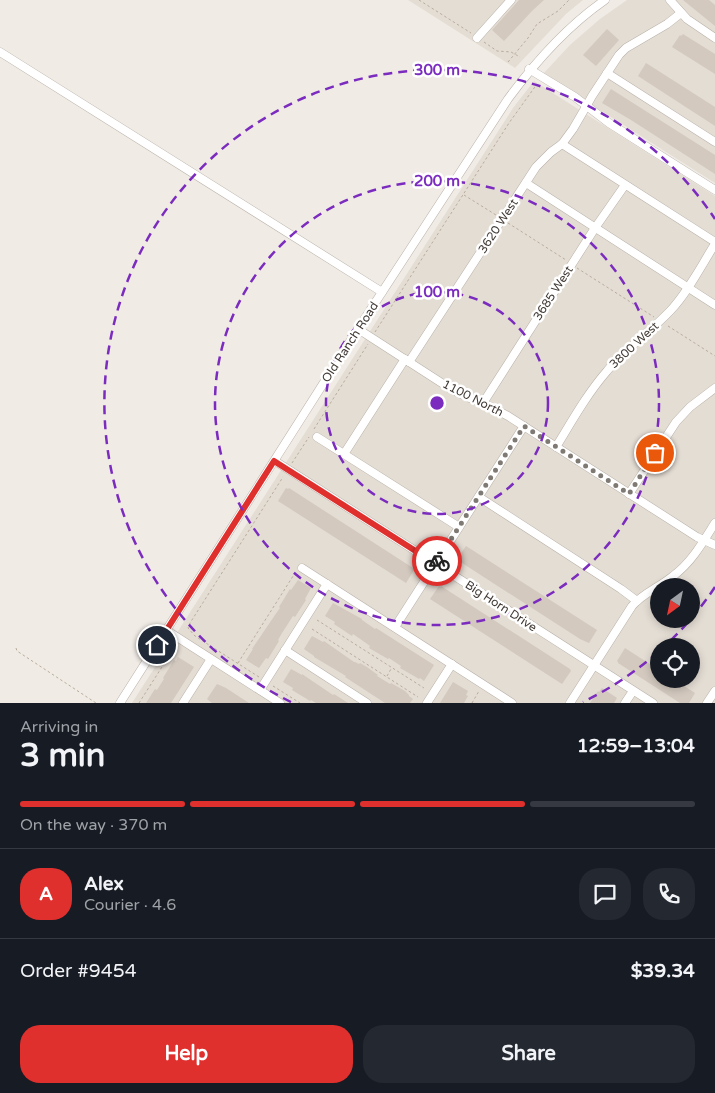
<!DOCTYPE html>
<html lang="en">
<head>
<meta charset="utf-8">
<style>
  :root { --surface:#171b24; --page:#242831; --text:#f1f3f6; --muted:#9ea1a6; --line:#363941; --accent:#df302e }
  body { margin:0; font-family:"Varela Round",sans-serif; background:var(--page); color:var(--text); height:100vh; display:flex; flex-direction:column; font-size:19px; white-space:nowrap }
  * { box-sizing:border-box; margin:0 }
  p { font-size:16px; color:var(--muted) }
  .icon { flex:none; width:28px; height:28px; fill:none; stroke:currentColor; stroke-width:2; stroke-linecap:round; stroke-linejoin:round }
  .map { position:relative; height:703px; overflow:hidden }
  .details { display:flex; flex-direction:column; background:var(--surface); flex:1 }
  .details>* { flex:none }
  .needle { width:32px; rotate:213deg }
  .tools { position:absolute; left:650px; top:578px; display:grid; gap:10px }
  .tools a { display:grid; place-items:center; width:50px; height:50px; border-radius:50%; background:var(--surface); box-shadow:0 2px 8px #0003; font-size:25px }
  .pin { position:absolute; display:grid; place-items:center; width:42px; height:42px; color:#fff; margin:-21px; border:2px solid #fff; border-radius:50%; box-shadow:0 1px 5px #0007 }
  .courier { position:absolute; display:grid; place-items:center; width:50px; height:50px; margin:-25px; border:4px solid #df302e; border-radius:50%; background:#fff; color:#222; box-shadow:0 1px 6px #0007 }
  .summary em { font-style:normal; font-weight:700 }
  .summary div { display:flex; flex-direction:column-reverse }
  .summary { display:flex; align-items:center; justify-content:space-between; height:85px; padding:0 20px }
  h1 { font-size:32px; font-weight:700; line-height:38px }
  .bar { display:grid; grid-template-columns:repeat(4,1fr); gap:8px 5px; align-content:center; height:60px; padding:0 20px }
  .bar i { height:6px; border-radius:4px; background:var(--line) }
  .bar .on { background:var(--accent) }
  .bar p { grid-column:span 4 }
  .line { display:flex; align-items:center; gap:12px; padding:0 20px; border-top:1px solid var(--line) }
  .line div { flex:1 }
  .round { display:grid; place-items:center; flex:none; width:52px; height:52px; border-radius:20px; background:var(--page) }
  .primary-button { display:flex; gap:10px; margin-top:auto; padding:10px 20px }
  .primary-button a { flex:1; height:58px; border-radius:20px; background:var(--accent); color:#fff; font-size:20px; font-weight:700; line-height:58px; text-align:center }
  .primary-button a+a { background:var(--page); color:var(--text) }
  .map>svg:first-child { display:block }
  .residential { fill:#e4ddd4; fill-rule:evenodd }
  .building { fill:#d3c9bf }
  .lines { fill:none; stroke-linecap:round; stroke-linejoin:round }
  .minor-casing { stroke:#bab2a9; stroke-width:9 }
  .path { stroke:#baac9c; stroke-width:1; stroke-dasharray:2.5 2.5; stroke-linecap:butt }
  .minor { stroke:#fff; stroke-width:8 }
  .done { stroke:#7f7973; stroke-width:5; stroke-dasharray:0 9 }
  .route { stroke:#df302e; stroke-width:6 }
  .ring { fill:none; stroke:#7b2cbf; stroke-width:2.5; stroke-dasharray:9 6 }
  .labels { text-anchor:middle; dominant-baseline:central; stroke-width:5; stroke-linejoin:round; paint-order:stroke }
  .street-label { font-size:12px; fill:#423b36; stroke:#fff }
  .centre { fill:#7b2cbf; stroke:#fff; stroke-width:2.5 }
  .ring-label { font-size:15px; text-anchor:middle; font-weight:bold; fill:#7b2cbf; stroke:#fff; stroke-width:5; stroke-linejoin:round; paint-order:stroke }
</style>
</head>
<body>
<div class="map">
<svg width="715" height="703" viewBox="0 0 715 703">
  <rect width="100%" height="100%" fill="#f0ebe5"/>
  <!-- residential -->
  <g class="residential">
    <polygon points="408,0 583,0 566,14 515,68"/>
    <polygon points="627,0 715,0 715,183 543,74 570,45 600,19"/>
    <path d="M 534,81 L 715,196 L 715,703 L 132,703 L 513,108 ZM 659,586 L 691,586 L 691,619 L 659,619 ZM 659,646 L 691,646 L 691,679 L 659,679 Z"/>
  </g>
  <!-- building -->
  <g class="building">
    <polygon points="519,0 544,0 532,11 504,41 492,30"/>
    <polygon points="683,0 709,0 715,5 715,26"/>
    <polygon points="607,29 619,40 596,66 583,55"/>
    <polygon points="683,34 715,54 715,74 672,47 680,35 681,36"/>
    <polygon points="646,63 715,107 715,126 638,76"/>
    <polygon points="611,89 715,155 715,174 631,120 602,103"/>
    <polygon points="286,488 288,489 289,488 413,568 414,570 406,583 278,501"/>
    <polygon points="466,546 597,630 589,643 580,639 459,561 457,559"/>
    <polygon points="298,580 311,588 305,599 306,600 295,617 293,616 282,633 278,640 279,641 268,659 266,658 259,668 246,660 253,649 252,649 275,615 280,608 279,607 290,589 291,590"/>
    <polygon points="439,586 441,587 441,586 570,669 571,671 562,684 430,599"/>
    <polygon points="333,603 362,619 362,620 375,629 376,628 434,665 424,681 420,678 419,679 414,676 400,668 401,666 389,658 388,659 369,648 370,646 366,643 353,634 352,636 334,624 335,622 325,616"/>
    <polygon points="312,636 323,642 324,641 354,662 355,662 359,664 360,663 367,667 378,675 377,676 390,684 391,683 405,691 409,695 409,696 413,699 410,703 385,703 345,677 346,676 314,657 314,656 304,649"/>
    <polygon points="625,648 659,670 659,679 673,679 695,693 689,703 680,703 618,663 618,662 617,661"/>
    <polygon points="178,657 194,667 171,703 146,703 155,689 157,690 164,679 163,678 174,660 176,661"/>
    <polygon points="291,669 302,675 302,674 333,695 334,694 348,703 316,703 311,700 310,701 292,690 293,688 283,682"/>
    <polygon points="453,682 468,691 466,695 468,696 464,703 440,703"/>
    <polygon points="217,684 226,688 249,703 212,703 207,699"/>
    <polygon points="602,688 617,698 614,703 590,703 598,691 599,692"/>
  </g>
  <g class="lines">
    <!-- minor casing -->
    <g class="minor-casing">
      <g id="minor">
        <polyline points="670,0 687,19 715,38"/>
        <polyline points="477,38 511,0"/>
        <polyline points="0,52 382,292"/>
        <polyline points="529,69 575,97 609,123 715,190"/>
        <polyline points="607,73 715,142"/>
        <polyline points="562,144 715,242"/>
        <polyline points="526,183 715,305"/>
        <polyline points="358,329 451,389 467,397 483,403 508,416 697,537 715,545"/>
        <polyline points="409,362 536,167 551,152 562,144 573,129 587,105 592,96 619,55 626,48 667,24 681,13"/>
        <polyline points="483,403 595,228 625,185"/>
        <polyline points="317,437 459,527"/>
        <path d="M 556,447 C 572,421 587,394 607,371 C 626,348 650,332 670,311 C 688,292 701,266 715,244"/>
        <polyline points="344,454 405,359"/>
        <polyline points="275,461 653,703"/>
        <polyline points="629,494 676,422 690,407 715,388"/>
        <polyline points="479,497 621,589 637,601"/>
        <polyline points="302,568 512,703"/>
        <polyline points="395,627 524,426"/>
        <polyline points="166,630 280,703"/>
        <polyline points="285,650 367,703"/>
        <polyline points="260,690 327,584"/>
        <path d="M 120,703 L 358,329 L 508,99 C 536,61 566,27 605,0"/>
        <polyline points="183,703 211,659"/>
        <polyline points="427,703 452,664"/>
        <path d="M 570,703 L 632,606 C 643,593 660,587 673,576 C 692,562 703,542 715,523"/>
        <polyline points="625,703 633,691"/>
        <polyline points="707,703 715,691"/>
      </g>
    </g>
    <!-- path -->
    <g class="path">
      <polyline points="419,0 471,33"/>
      <polyline points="484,42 497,51 511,52 520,57"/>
      <polyline points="508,62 528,38 537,24 558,11 569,0"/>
      <polyline points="464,195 496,215"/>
      <polyline points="508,223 566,260"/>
      <polyline points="577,268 654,317"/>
      <polyline points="668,326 715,356"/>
      <polyline points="375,332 509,123 537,84"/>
      <polyline points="314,429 368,344"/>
      <polyline points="292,463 309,437"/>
      <polyline points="317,620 424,688"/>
      <polyline points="312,629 418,697"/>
      <polyline points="16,648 17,651 96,703"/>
      <polyline points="238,663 295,573"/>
      <polyline points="387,676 391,669"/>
      <polyline points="259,677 195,636 188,628 190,623 283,477"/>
      <polyline points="273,686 300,703"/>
      <polyline points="139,703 176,645"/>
      <polyline points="472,703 479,691"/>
    </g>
    <!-- minor -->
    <use href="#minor" class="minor"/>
  </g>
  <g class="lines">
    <!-- done -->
    <polyline class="done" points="437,561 524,426 629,494 655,453"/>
    <!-- route -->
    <polyline class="route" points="157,645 274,461 436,564 437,561"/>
  </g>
  <!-- distance rings -->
  <g class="ring">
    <circle cx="437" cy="403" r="111"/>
    <circle cx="437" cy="403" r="222"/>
    <path d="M715 587A333 333 0 0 1 666 645M658 652A333 333 0 0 1 583 702M291 702A333 333 0 1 1 715 219"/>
  </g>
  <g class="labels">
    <!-- street labels -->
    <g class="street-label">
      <text transform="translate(498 226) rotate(-57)">3620 West</text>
      <text transform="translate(553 293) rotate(-57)">3685 West</text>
      <text transform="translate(350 342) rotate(-57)">Old Ranch Road</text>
      <text transform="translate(634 345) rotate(-43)">3800 West</text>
      <text transform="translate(473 398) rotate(27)">1100 North</text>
      <text transform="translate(501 606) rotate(33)">Big Horn Drive</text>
    </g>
  </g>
  <circle cx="437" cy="403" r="8" class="centre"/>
  <g class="ring-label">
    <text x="437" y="75">300 m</text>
    <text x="437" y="186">200 m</text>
    <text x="437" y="297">100 m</text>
  </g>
</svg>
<div class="tools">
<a><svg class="needle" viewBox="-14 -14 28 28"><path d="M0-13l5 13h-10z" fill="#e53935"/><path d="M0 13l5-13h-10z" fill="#9ea1a6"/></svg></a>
<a><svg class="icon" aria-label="locate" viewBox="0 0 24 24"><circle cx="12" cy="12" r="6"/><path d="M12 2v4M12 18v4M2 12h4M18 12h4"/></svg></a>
</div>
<div class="pin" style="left:655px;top:453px;background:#ea580c"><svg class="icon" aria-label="bag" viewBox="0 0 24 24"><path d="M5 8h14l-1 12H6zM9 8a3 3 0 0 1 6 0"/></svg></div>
<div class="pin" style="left:157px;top:645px;background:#1f2937"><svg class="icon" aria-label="home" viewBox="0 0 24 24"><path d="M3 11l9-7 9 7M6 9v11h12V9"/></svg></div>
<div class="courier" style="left:437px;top:561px"><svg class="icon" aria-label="bike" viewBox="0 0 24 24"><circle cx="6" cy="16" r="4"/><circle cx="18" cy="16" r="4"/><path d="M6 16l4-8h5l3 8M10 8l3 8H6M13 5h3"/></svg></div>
</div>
<section class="details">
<div class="summary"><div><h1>3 min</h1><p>Arriving in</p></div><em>12:59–13:04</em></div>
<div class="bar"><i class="on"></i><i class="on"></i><i class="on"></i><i></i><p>On the way · 370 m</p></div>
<div class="line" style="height:90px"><b class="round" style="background:var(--accent);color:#fff">A</b><div><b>Alex</b><p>Courier · 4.6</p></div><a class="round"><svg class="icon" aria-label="chat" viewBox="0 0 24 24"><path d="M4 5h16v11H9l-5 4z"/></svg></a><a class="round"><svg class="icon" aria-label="phone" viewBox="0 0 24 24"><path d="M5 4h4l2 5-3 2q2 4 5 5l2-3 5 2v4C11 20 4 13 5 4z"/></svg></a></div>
<div class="line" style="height:65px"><div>Order #9454</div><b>$39.34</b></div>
<div class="primary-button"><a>Help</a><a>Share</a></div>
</section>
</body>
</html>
